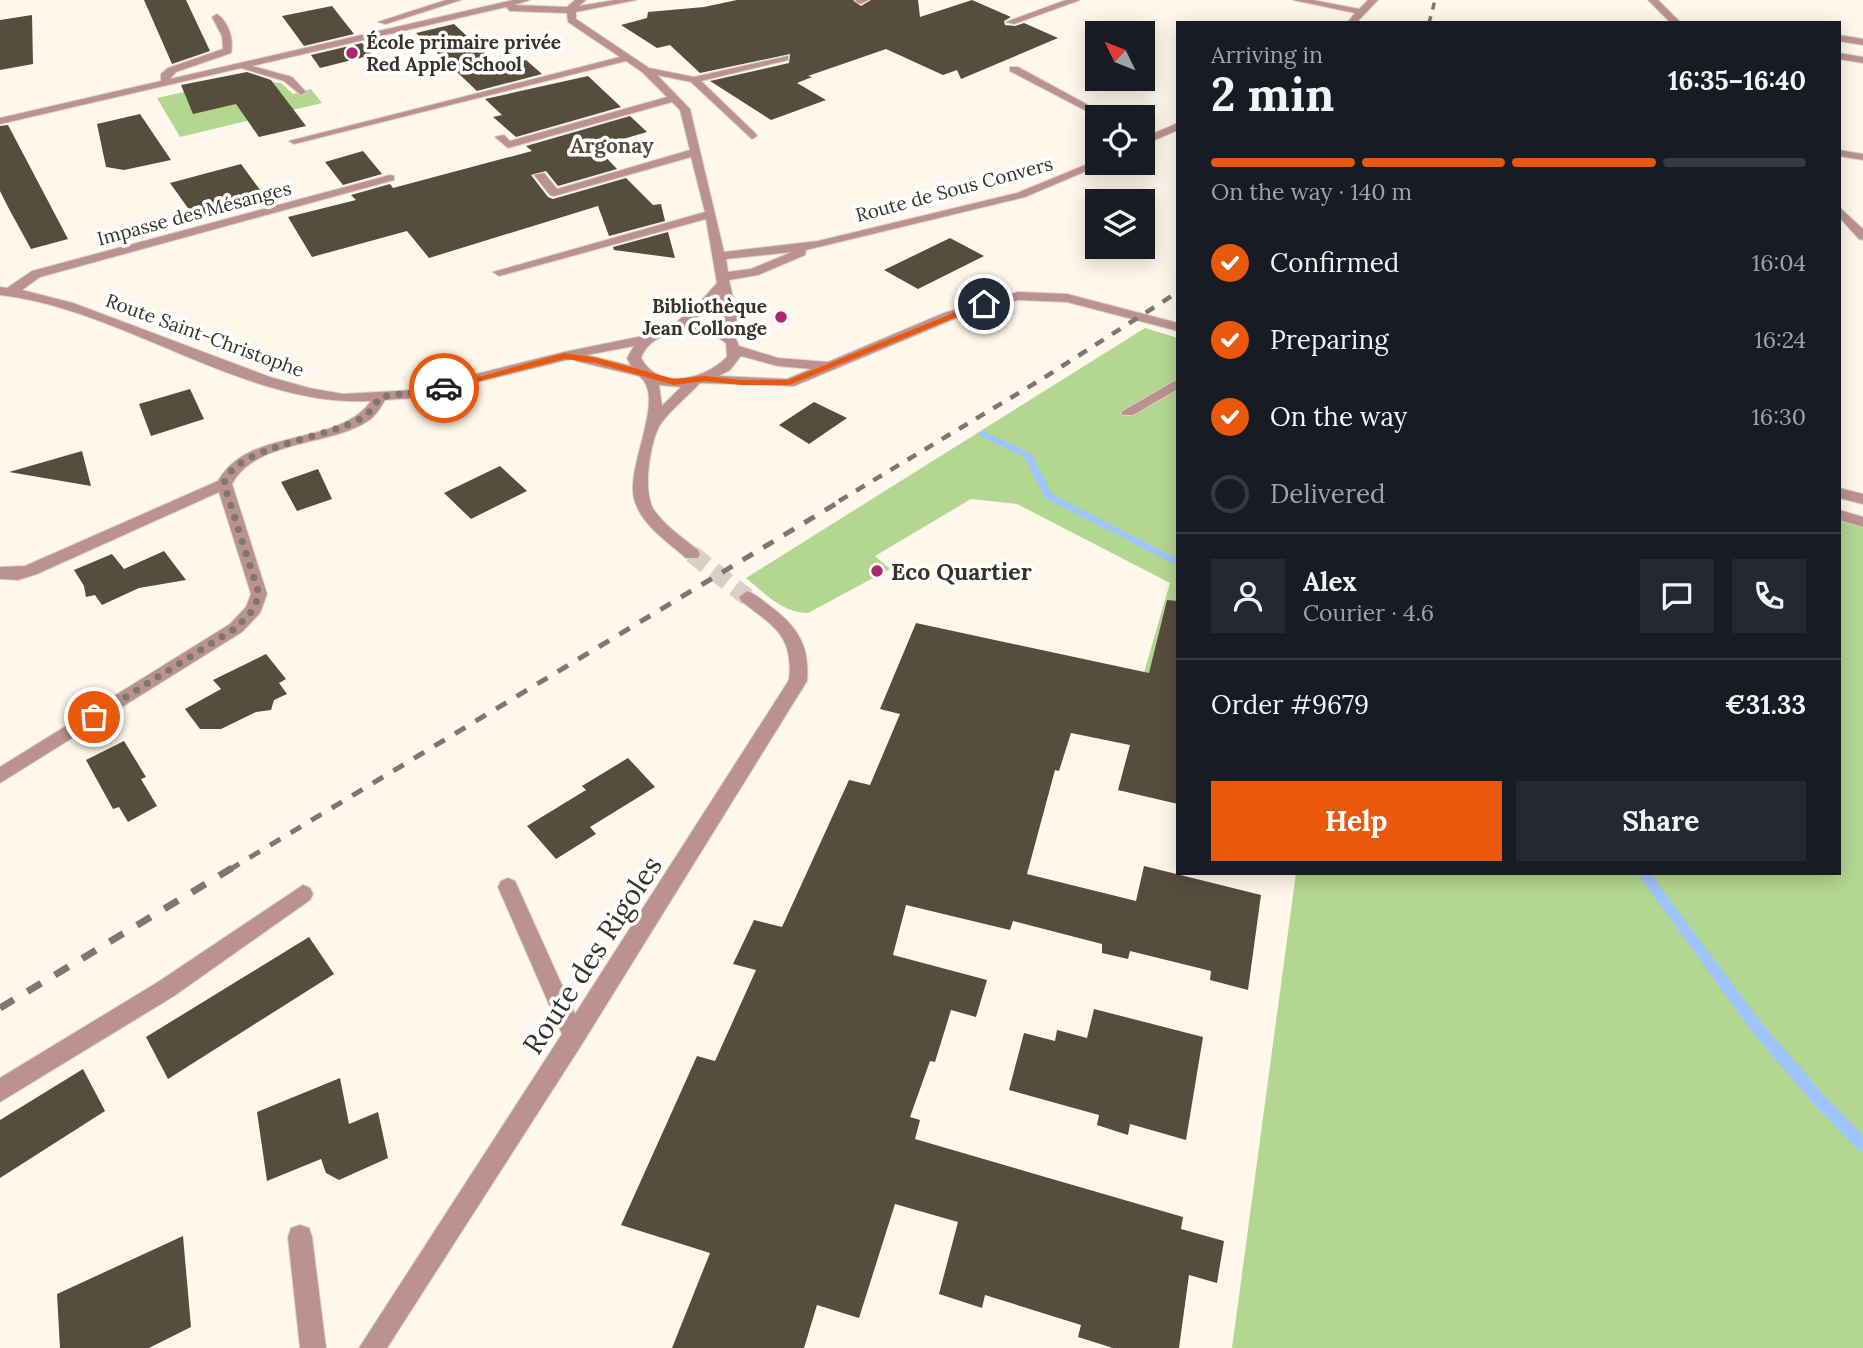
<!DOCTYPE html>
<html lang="en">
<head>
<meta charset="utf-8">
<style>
  :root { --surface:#171b24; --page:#242831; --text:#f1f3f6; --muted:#9ea1a6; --line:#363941; --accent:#ea580c }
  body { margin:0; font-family:Lora,serif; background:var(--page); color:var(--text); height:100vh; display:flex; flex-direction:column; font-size:26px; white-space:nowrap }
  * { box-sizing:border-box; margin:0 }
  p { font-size:23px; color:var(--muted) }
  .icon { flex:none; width:38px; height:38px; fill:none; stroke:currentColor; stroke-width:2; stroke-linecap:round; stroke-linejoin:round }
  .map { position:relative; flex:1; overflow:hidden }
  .sheet { position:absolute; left:1176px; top:21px; width:665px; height:854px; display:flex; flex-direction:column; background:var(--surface); border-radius:0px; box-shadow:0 4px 18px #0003 }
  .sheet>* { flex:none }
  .needle { width:46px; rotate:313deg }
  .fabs { position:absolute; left:1085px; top:21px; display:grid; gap:14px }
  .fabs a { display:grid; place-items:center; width:70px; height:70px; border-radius:0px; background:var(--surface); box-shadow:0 4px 18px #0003; font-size:35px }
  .pin { position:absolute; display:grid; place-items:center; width:60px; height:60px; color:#fff; margin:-30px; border:4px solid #fff; border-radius:50%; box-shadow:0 2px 7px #0007 }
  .courier { position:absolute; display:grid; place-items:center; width:70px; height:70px; margin:-35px; border:5px solid #ea580c; border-radius:50%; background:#fff; color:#222; box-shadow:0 2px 9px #0007 }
  .headline em { font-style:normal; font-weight:800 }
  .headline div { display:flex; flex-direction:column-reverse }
  .headline { display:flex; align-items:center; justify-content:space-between; height:119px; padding:0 35px }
  h1 { font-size:46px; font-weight:800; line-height:52px }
  .bar { display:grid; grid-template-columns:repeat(4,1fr); gap:10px 7px; align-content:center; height:84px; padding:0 35px }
  .bar i { height:9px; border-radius:5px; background:var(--line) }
  .bar .on { background:var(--accent) }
  .bar p { grid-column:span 4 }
  .line { display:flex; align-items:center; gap:18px; padding:0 35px; border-top:2px solid var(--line) }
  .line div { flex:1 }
  .round { display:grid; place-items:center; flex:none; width:74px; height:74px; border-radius:0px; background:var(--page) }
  ol { padding:0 35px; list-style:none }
  li { display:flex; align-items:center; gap:21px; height:77px }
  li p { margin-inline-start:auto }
  li .icon { padding:7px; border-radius:50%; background:var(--accent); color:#fff; stroke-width:4 }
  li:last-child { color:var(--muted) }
  li i { width:38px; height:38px; border:4px solid var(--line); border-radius:50% }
  .action { display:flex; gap:14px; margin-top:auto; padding:14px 35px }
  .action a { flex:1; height:80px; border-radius:0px; background:var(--accent); color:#fff; font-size:28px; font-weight:800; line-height:80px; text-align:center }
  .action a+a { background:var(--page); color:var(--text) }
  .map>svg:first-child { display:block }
  .green { fill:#b3d790 }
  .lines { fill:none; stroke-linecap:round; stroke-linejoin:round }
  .stream { fill:#9dc4fb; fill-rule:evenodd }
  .building { fill:#574d3d }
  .minor-tunnel { stroke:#d7d0c5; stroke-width:18; stroke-dasharray:18 9; stroke-linecap:butt }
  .minor-casing { stroke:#dbd4c8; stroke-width:2 }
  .minor { fill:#bb928f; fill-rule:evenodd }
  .rail-far3 { stroke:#7d776f; stroke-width:3.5; stroke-dasharray:7 7; stroke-linecap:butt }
  .rail-far2 { stroke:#7d776f; stroke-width:4.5; stroke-dasharray:10 10; stroke-linecap:butt }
  .rail-far1 { stroke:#7d776f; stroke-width:5; stroke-dasharray:12 12; stroke-linecap:butt }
  .rail { stroke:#7d776f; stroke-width:7; stroke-dasharray:16 16; stroke-linecap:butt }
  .route { fill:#ea580c }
  .done { stroke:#7d776e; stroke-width:7; stroke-dasharray:0 12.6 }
  .poi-dot { fill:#ac276f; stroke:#fff; stroke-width:2.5 }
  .labels { text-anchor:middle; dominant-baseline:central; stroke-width:7; stroke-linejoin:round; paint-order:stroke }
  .far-poi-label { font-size:19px; font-weight:bold; fill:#37322b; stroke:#fff; text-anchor:start }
  .far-street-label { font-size:19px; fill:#37322b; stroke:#fff }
  .far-quarter-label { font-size:21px; font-weight:bold; fill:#584d3d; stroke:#fff }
  .poi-label { font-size:23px; font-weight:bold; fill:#37322b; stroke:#fff; text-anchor:start }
  .near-street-label { font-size:28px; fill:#37322b; stroke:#fff }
</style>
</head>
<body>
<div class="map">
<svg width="1863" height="1348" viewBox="0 0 1863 1348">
  <rect width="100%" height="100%" fill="#fff7eb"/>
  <!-- green -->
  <g class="green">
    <polygon points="240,79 281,83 293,94 311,89 322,103 180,137 157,98"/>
    <path d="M 1145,328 L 1178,338 L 1178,710 L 1136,700 L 1170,583 L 1017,504 L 971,499 L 875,556 L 890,569 L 808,613 C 782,613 765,593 746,578 Z"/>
    <polygon points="1839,519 1863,526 1863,1348 1232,1348 1296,873 1839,873"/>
  </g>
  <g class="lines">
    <!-- stream -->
    <g class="stream">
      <polygon points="983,431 1031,453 1052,494 1178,559 1178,566 1045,498 1024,457 980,436 980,432"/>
      <polygon points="1637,873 1650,873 1760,1021 1823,1094 1863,1135 1863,1152 1858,1150 1813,1104 1750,1029"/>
    </g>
  </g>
  <!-- building -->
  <g class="building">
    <polygon points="144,0 186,0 210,51 172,64"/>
    <polygon points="737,0 853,0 861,6 871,0 918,0 920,17 972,0 1011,17 1004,21 1005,25 1015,26 1024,23 1058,38 961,79 957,70 943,75 886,49 808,76 812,77 797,83 826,100 771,120 710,81 789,63 790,54 700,73 670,45 657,48 621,25 647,18 648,12 704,7"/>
    <polygon points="332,6 354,34 304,46 282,16"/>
    <polygon points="32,15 33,64 0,70 0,20"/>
    <polygon points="454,24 500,67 526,60 542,74 477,91 416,33"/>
    <polygon points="362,43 372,55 320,68 311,55"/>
    <polygon points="247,72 271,80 306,126 259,137 236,104 193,114 181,85"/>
    <polygon points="588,76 621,107 516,137 493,117 502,115 485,99"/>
    <polygon points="140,114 171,160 124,170 106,167 97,124"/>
    <polygon points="630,116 647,132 596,147 617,169 558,186 546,171 531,175 548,197 553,199 626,178 653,205 661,204 665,221 609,236 598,206 429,258 407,231 312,257 288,217 356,200 351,195 390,184 393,188 532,151 526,146"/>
    <polygon points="8,125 68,239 31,249 9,209 0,191 0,126"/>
    <polygon points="363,151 382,174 343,185 325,162"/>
    <polygon points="241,164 266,198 195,218 170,183"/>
    <polygon points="668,232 675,258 614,250 613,247"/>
    <polygon points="950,238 984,256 918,289 884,270"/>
    <polygon points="190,389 204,419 151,436 139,404"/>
    <polygon points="814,402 847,418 809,444 779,425"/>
    <polygon points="82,451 91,486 9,472"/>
    <polygon points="500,466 527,491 471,519 444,493"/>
    <polygon points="318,469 332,499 297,511 281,482"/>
    <polygon points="164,551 186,580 139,588 102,605 95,595 86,597 84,586 74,570 112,554 124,569"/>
    <polygon points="1167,600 1178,601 1178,804 1118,790 1130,745 1071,733 1059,771 1055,770 1027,874 1136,901 1144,866 1261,895 1248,990 1210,980 1211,971 1130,951 1128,959 1102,953 1102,944 1013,921 1010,930 906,905 893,955 987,980 976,1017 951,1010 935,1062 930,1061 910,1117 920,1120 915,1139 1183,1217 1181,1229 1224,1241 1217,1283 1189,1275 1179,1348 1113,1348 1078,1337 1081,1325 985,1295 982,1308 939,1294 958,1222 895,1204 859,1318 817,1305 804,1348 672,1348 710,1253 621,1225 697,1056 715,1061 756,970 733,964 754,920 782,927 849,780 870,785 900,714 880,709 916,623 1149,673"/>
    <polygon points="266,654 286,679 279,683 287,694 274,700 271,710 256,712 221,729 200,729 185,709 221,689 213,680"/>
    <polygon points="124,741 146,777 141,779 157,806 128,822 119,807 113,809 86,760"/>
    <polygon points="628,758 655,787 590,827 596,834 556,859 527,826 586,790 582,786"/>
    <polygon points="309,937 334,974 168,1079 146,1037"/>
    <polygon points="1094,1009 1203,1037 1186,1140 1130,1124 1128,1135 1097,1125 1099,1115 1009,1090 1024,1033 1055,1041 1057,1030 1087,1038"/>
    <polygon points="83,1069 105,1111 0,1178 0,1120"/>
    <polygon points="340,1078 349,1124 378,1112 388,1158 339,1180 326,1173 321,1159 267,1181 257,1112"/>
    <polygon points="183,1236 191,1327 149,1348 60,1348 57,1294"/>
  </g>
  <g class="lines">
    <!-- minor-tunnel -->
    <polyline class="minor-tunnel" points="692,554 747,597"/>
    <!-- minor casing -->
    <g class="minor-casing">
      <g id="minor">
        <polygon points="446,0 461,0 386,24 378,22"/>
        <path d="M 513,0 L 530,0 L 514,5 L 567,7 L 575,0 L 586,0 L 579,6 L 615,0 L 636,0 L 576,12 L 576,19 L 649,68 L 694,77 L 788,56 L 788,60 L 701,81 L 756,134 L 757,136 L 752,139 L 691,82 L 657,75 L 690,109 L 724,252 L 818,241 L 1017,193 L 1095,161 L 1105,163 L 1025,197 L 806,250 L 805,255 L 758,275 L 729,280 L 737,316 L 735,337 L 739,346 L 778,358 L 828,362 L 944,313 L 1018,292 L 1067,294 L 1178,323 L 1178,331 L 1067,302 L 1018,300 L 954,319 L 794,386 L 700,383 C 688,396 673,408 662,422 C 650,438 642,492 654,510 C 665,526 683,538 698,550 L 700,554 L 698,558 L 686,558 C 668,542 643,526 635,502 C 623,469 668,397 639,376 L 576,361 L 574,358 L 413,398 L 385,400 C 381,407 376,416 368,421 C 330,446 255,440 232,484 L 267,594 L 260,613 L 242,632 L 0,783 L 0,767 L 230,624 L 246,607 L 251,594 L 219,492 L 37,574 L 18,580 L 0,579 L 0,567 L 25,566 L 218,481 C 249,426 338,448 371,401 C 246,408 124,309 0,295 L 0,287 L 7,288 L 32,271 L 390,175 L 394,176 L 394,180 L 40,277 L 22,290 L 73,303 L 270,377 L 309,388 L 343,394 L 413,390 L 564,352 L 643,336 L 674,324 L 701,301 L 717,283 L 706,219 L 503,275 L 499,276 L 493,272 L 705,212 L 691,157 L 554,196 L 550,195 L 534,175 L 544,173 L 557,189 L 690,150 L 680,110 L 672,102 L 508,148 L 495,137 L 504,135 L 510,141 L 667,97 L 642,72 L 626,61 L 294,144 L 289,141 L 620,57 L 568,22 L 567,13 L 510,11 L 506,7 L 252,66 L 292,77 L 306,92 L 301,95 L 284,81 L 241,68 L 0,124 L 0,118 L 161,81 L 161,74 L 168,68 L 223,49 L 222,36 L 212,17 L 217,14 C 229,22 234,40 231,53 L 176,72 L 170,79 ZM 792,252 L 751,269 L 728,272 L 726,259 ZM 720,296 L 723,316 L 722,328 L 692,323 ZM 685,330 L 711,333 L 726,343 L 727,357 C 704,380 659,391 641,358 C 648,339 666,334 685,330 ZM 634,346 L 627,358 L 631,366 L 587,355 ZM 741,356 L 778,366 L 811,369 L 787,379 L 719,376 L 730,370 ZM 659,385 L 681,387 L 662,406 Z"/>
        <polygon points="869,0 860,4 855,1 856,0"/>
        <polygon points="1066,0 1080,0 1014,24 1006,22"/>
        <polygon points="1293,0 1313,0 1359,9 1368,0 1378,0 1356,23 1347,23 1355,13"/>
        <polygon points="1648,0 1658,0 1681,23 1671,23"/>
        <polygon points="1839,35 1863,39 1863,45 1839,41"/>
        <polygon points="1839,53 1863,57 1863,63 1839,59"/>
        <polygon points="1010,67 1018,67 1110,117 1098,117 1010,71"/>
        <polygon points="1178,123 1178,130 1143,145 1143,138"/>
        <polygon points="1839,150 1863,154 1863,160 1839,156"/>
        <polygon points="1839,207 1863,229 1863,240 1859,239 1839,217"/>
        <polygon points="1178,379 1178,389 1133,415 1123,415 1121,412"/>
        <polygon points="1839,488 1863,494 1863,504 1839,498"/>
        <polygon points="1839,510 1863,517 1863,527 1839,520"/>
        <path d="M 747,591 C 756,594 763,601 770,606 C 798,627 810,646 807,681 L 582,1044 L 387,1348 L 359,1348 L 562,1034 L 498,887 L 501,881 L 508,878 L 515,881 L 575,1014 L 789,680 C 794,635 773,626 741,601 L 739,597 Z"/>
        <polygon points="303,885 310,888 313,894 310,900 174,996 0,1102 0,1078 158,982"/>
        <polygon points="300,1225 309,1228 312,1237 326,1348 300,1348 288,1237 291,1228"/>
      </g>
    </g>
    <!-- minor -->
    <use href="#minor" class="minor"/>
    <!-- rail-far3 -->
    <polyline class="rail-far3" points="1429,23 1435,0"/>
    <!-- rail-far2 -->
    <polyline class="rail-far2" points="839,501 1042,379 1178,292"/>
    <!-- rail-far1 -->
    <polyline class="rail-far1" points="229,870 842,500"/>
    <!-- rail -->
    <polyline class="rail" points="0,1008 232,868"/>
  </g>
  <!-- route -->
  <polygon class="route" points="981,302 988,304 789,385 741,385 705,381 674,385 596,363 564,359 444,390 440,388 564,353 597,358 674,379 705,376 741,380 788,380"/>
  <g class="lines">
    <!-- done -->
    <path class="done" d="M 94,717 L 236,628 L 254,609 L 259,594 L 224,484 C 232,447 332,437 362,418 C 370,413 375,405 380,397 L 444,388"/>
  </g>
  <!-- markers -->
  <g class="poi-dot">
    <circle cx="352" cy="53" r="7"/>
    <circle cx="781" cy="317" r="7"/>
    <circle cx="877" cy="571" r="7"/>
  </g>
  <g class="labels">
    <!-- far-poi labels -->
    <g class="far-poi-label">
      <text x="366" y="42">École primaire privée<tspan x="366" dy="22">Red Apple School</tspan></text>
      <text x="767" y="306" text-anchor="end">Bibliothèque<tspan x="767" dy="22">Jean Collonge</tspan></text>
    </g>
    <!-- far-street labels -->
    <g class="far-street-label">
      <text transform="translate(954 189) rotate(-15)">Route de Sous Convers</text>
      <text transform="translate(194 213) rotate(-15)">Impasse des Mésanges</text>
      <text transform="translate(205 335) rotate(20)">Route Saint-Christophe</text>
    </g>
    <!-- far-quarter labels -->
    <g class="far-quarter-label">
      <text x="612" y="145">Argonay</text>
    </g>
    <!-- poi labels -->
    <g class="poi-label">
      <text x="891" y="571">Eco Quartier</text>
    </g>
    <!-- near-street labels -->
    <g class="near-street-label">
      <text transform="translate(592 955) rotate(-57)">Route des Rigoles</text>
    </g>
  </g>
</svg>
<div class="fabs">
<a><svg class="needle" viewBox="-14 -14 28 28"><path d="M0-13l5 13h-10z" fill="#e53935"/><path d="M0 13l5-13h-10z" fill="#9ea1a6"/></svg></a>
<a><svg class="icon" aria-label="locate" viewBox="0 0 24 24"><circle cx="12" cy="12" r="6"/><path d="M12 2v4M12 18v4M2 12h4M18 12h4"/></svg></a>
<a><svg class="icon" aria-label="layers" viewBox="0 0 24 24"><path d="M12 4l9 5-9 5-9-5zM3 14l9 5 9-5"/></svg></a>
</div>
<div class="pin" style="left:94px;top:717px;background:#ea580c"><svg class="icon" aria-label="bag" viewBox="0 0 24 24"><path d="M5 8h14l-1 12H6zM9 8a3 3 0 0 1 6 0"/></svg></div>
<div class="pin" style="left:984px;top:304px;background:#1f2937"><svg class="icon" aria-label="home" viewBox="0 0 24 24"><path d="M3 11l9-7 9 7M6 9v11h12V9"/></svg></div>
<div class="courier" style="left:444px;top:388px"><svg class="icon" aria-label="car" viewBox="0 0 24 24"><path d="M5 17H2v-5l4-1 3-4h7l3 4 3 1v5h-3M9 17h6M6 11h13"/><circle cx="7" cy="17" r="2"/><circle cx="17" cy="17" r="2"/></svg></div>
<section class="sheet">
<div class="headline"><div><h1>2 min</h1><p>Arriving in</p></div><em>16:35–16:40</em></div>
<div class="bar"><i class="on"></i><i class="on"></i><i class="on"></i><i></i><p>On the way · 140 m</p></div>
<ol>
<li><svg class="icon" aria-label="check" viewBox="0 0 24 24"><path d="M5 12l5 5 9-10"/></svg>Confirmed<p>16:04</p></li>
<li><svg class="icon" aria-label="check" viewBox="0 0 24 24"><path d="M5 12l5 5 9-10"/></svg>Preparing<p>16:24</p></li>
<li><svg class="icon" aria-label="check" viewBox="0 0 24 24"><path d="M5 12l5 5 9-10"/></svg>On the way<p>16:30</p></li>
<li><i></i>Delivered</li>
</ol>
<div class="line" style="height:126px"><a class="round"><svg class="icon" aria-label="person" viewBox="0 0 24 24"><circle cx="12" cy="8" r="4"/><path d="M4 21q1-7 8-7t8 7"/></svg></a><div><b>Alex</b><p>Courier · 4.6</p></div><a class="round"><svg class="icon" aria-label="chat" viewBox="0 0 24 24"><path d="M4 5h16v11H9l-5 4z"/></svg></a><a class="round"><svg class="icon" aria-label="phone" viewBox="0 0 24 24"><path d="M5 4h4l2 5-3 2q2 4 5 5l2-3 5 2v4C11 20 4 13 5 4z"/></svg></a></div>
<div class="line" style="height:91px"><div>Order #9679</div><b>€31.33</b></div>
<div class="action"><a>Help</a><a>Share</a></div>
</section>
</div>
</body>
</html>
